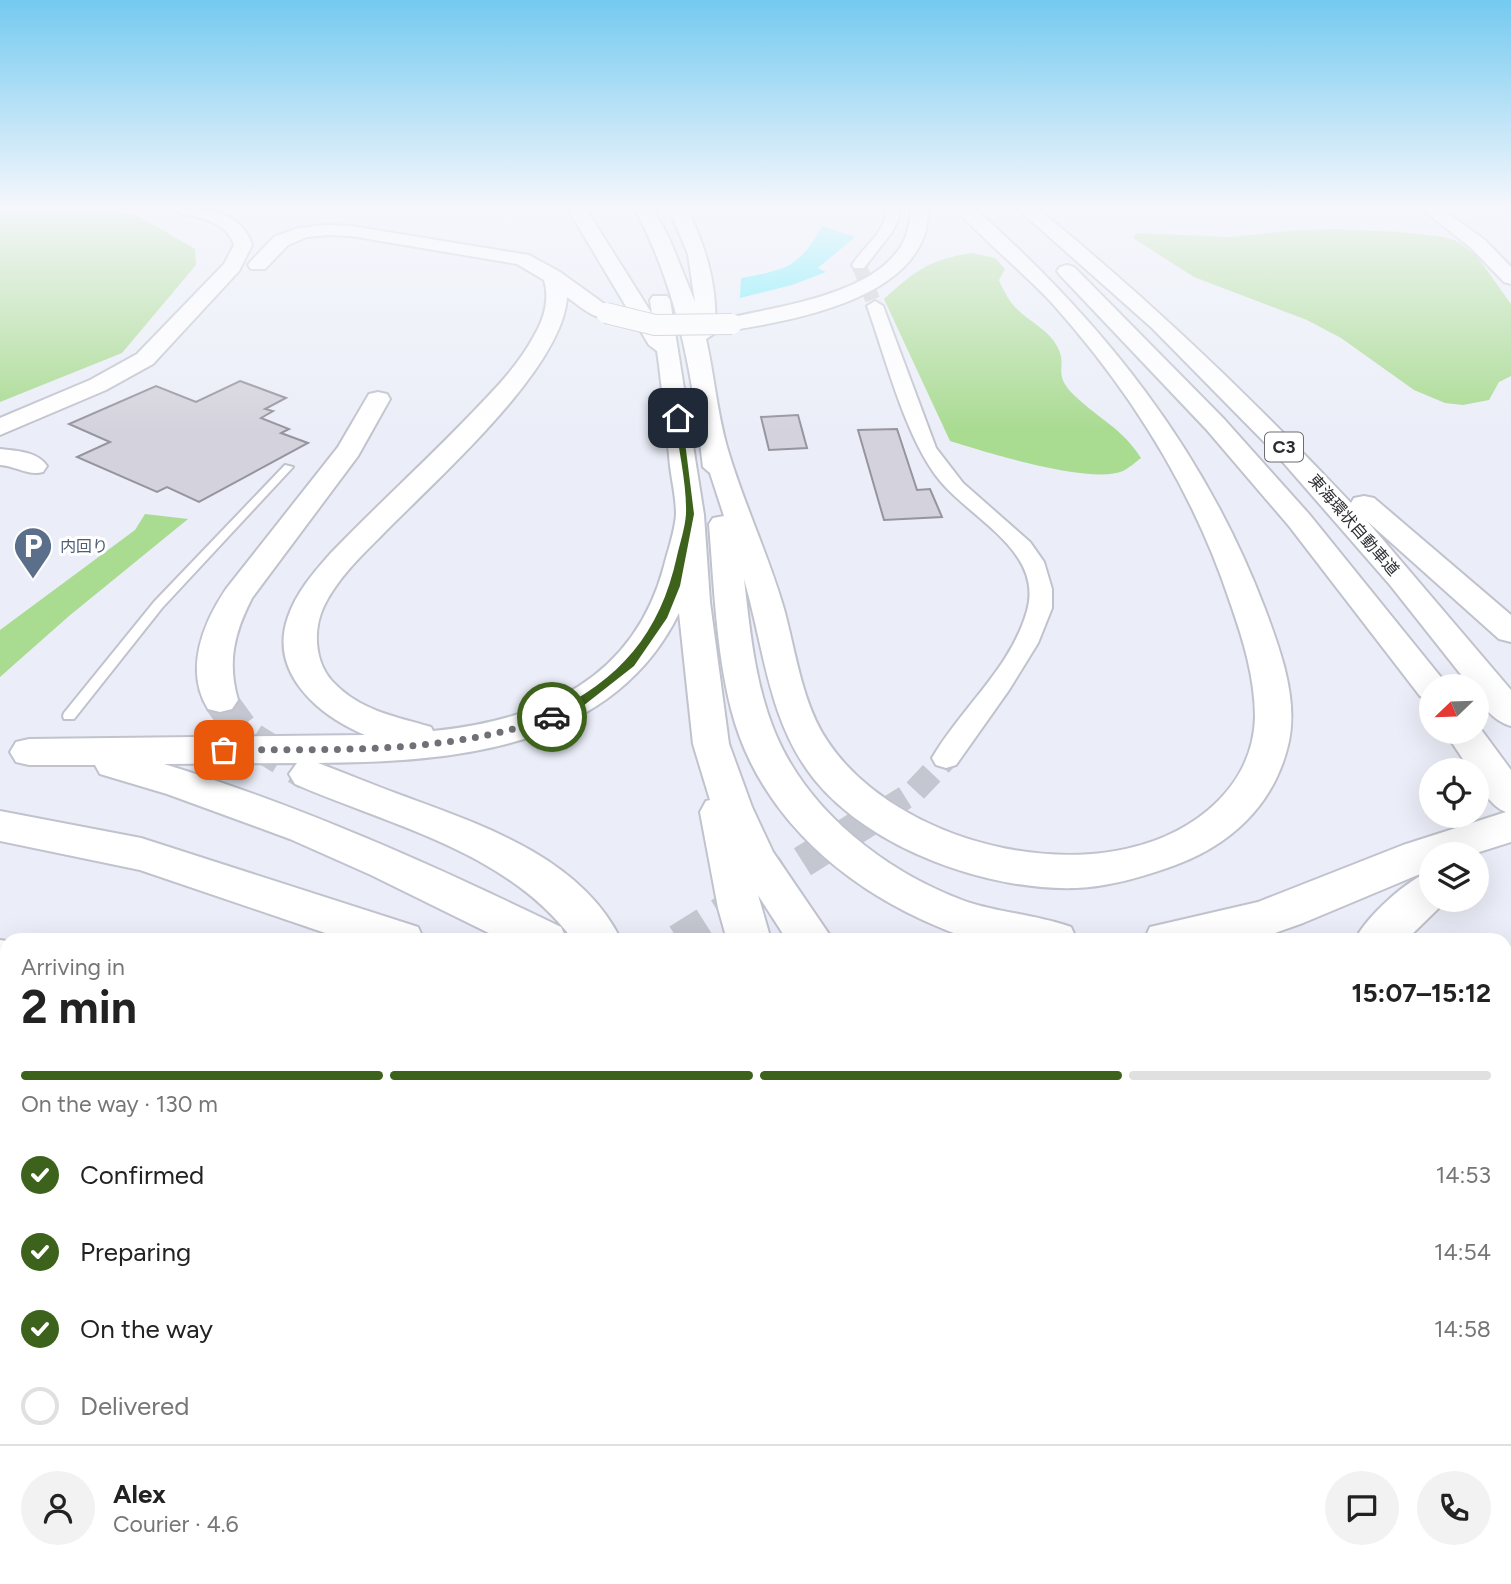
<!DOCTYPE html>
<html lang="en">
<head>
<meta charset="utf-8">
<style>
  :root { --surface:#fff; --page:#f2f2f2; --text:#222; --muted:#767676; --line:#e0e0e0; --accent:#3d621b }
  body { margin:0; font-family:Figtree,"Noto Sans JP",sans-serif; background:var(--page); color:var(--text); height:100vh; display:flex; flex-direction:column; font-size:26px; white-space:nowrap }
  * { box-sizing:border-box; margin:0 }
  p { font-size:23px; color:var(--muted) }
  .icon { flex:none; width:38px; height:38px; fill:none; stroke:currentColor; stroke-width:2; stroke-linecap:round; stroke-linejoin:round }
  .map { position:relative; flex:1; overflow:hidden }
  .side { position:absolute; left:0px; top:933px; width:1512px; height:653px; display:flex; flex-direction:column; background:var(--surface); border-radius:21px 21px 0 0; box-shadow:0 7px 28px #0002 }
  .side>* { flex:none }
  .needle { width:46px; rotate:247deg }
  .controls { position:absolute; left:1419px; top:674px; display:grid; gap:14px }
  .controls a { display:grid; place-items:center; width:70px; height:70px; border-radius:50%; background:var(--surface); box-shadow:0 7px 28px #0002; font-size:35px }
  .pin { position:absolute; display:grid; place-items:center; width:60px; height:60px; color:#fff; margin:-30px; border-radius:14px; box-shadow:0 4px 10px #0006 }
  .courier { position:absolute; display:grid; place-items:center; width:70px; height:70px; margin:-35px; border:5px solid #3d621b; border-radius:50%; background:#fff; color:#222; box-shadow:0 2px 9px #0007 }
  .headline em { font-style:normal; font-weight:700 }
  .headline div { display:flex; flex-direction:column-reverse }
  .headline { display:flex; align-items:center; justify-content:space-between; height:119px; padding:0 21px }
  h1 { font-size:46px; font-weight:700; line-height:52px }
  .bar { display:grid; grid-template-columns:repeat(4,1fr); gap:10px 7px; align-content:center; height:84px; padding:0 21px }
  .bar i { height:9px; border-radius:5px; background:var(--line) }
  .bar .active { background:var(--accent) }
  .bar p { grid-column:span 4 }
  .line { display:flex; align-items:center; gap:18px; padding:0 21px; border-top:2px solid var(--line) }
  .line div { flex:1 }
  .round { display:grid; place-items:center; flex:none; width:74px; height:74px; border-radius:37px; background:var(--page) }
  ol { padding:0 21px; list-style:none }
  li { display:flex; align-items:center; gap:21px; height:77px }
  li p { margin-inline-start:auto }
  li .icon { padding:7px; border-radius:50%; background:var(--accent); color:#fff; stroke-width:4 }
  li:last-child { color:var(--muted) }
  li i { width:38px; height:38px; border:4px solid var(--line); border-radius:50% }
  .map>svg:first-child { display:block }
  .green { fill:#a9db91 }
  .water { fill:#67ecfb }
  .lines { fill:none; stroke-linecap:round; stroke-linejoin:round }
  .stream { fill:#67ecfb; fill-rule:evenodd }
  .building { fill:#d4d2dc; stroke:#96949d; stroke-width:2 }
  .street-tunnel-far2 { stroke:#c5c7d0; stroke-width:15; stroke-dasharray:15 7; stroke-linecap:butt }
  .street-tunnel-far1 { stroke:#c5c7d0; stroke-width:24; stroke-dasharray:24 12; stroke-linecap:butt }
  .street-tunnel { stroke:#c5c7d0; stroke-width:32; stroke-dasharray:32 17; stroke-linecap:butt }
  .highway-tunnel { stroke:#c5c7d0; stroke-width:34; stroke-dasharray:34 18; stroke-linecap:butt }
  .lane-casing { stroke:#c0c3cd; stroke-width:4 }
  .street-casing { stroke:#c0c3cd; stroke-width:4 }
  .highway-casing { stroke:#c0c3cd; stroke-width:4 }
  .lane { fill:#fff; fill-rule:evenodd }
  .street { fill:#fff; fill-rule:evenodd }
  .highway { fill:#fff; fill-rule:evenodd }
  .highway-bridge-casing { stroke:#c0c3cd; stroke-width:22; stroke-linecap:butt }
  .highway-bridge { stroke:#fff; stroke-width:20 }
  .route { fill:#3d621b }
  .done { stroke:#6f7177; stroke-width:7; stroke-dasharray:0 12.6 }
  .labels { text-anchor:middle; dominant-baseline:central; stroke-width:6; stroke-linejoin:round; paint-order:stroke }
  .far-street-label { font-size:16px; fill:#2c2d31; stroke:#fff }
  .far-service-label { font-size:16px; fill:#4e5e75; stroke:#fff; text-anchor:start }
  .shield { fill:#fff; stroke:#6b6c6f; stroke-width:2 }
  .shield-label { font-size:18px; font-weight:bold; fill:#2c2d31 }
</style>
</head>
<body>
<div class="map">
<svg width="1511" height="1584" viewBox="0 0 1511 1584">
  <rect width="100%" height="100%" fill="#ebeef8"/>
  <!-- green -->
  <g class="green">
    <polygon points="0,209 114,209 140,217 195,249 196,265 122,353 0,402"/>
    <polygon points="1335,229 1400,232 1444,237 1457,241 1476,255 1511,304 1511,376 1499,382 1489,400 1463,405 1445,403 1414,390 1341,338 1307,320 1194,277 1133,238 1136,233 1230,237 1297,230"/>
    <path d="M 972,253 L 995,258 L 1005,269 L 999,280 C 1004,291 1009,302 1019,311 C 1032,323 1050,331 1058,348 C 1068,368 1051,373 1075,396 C 1100,420 1122,428 1141,458 C 1136,462 1129,468 1123,471 C 1091,485 985,452 950,441 L 884,299 C 915,271 930,259 972,253 Z"/>
    <polygon points="145,514 188,519 69,616 0,677 0,630 135,530"/>
  </g>
  <!-- water -->
  <path class="water" d="M 822,226 L 855,237 L 818,268 L 826,272 L 792,285 L 740,298 L 741,278 C 784,270 800,268 822,226 Z"/>
  <g class="lines">
    <!-- stream -->
    <polygon class="stream" points="1500,209 1511,209 1511,211"/>
  </g>
  <!-- building -->
  <g class="building">
    <polygon points="240,381 286,398 265,409 273,411 261,418 289,429 281,433 308,443 199,502 167,487 157,492 77,457 110,442 69,424 156,386 196,402"/>
    <polygon points="798,415 807,448 769,450 761,417"/>
    <polygon points="897,429 917,490 930,489 942,517 884,520 858,430"/>
  </g>
  <g class="lines">
    <!-- street-tunnel-far2 -->
    <polyline class="street-tunnel-far2" points="859,265 875,306"/>
    <!-- street-tunnel-far1 -->
    <polyline class="street-tunnel-far1" points="885,810 914,792 946,758"/>
    <!-- street-tunnel -->
    <polyline class="street-tunnel" points="678,940 888,808"/>
    <!-- highway-tunnel -->
    <polyline class="highway-tunnel" points="220,700 246,736 308,774"/>
    <!-- lane casing -->
    <g class="lane-casing">
      <g id="lane">
        <polygon points="285,465 293,467 162,608 74,719 64,719 63,716 64,713 154,602"/>
        <polygon points="0,940 7,941 7,955 0,954"/>
      </g>
    </g>
    <!-- street casing -->
    <g class="street-casing">
      <g id="street">
        <path d="M 887,209 L 899,209 L 899,218 L 892,232 L 864,268 L 854,268 L 852,265 C 864,246 885,233 887,209 Z"/>
        <path d="M 875,301 L 883,306 L 936,448 L 963,483 L 1030,542 L 1044,562 L 1052,589 L 1052,608 L 1038,643 L 1009,690 L 956,765 L 946,768 L 936,765 L 932,758 C 961,708 1011,668 1027,611 C 1044,552 972,519 941,482 C 906,441 886,358 867,306 Z"/>
        <polygon points="611,1578 659,1578 660,1584 612,1584"/>
      </g>
    </g>
    <!-- highway casing -->
    <g class="highway-casing">
      <g id="highway">
        <path d="M 176,209 C 207,209 241,211 252,245 L 239,271 L 153,364 L 106,390 L 0,435 L 0,418 L 90,380 L 137,354 L 224,264 L 234,245 C 227,221 200,218 179,213 Z"/>
        <path d="M 568,209 L 586,209 L 652,314 L 650,300 L 653,296 L 667,296 L 670,300 L 704,515 L 710,602 L 729,744 L 752,807 L 773,852 L 833,940 L 787,940 L 758,895 L 771,940 L 727,940 L 718,908 L 700,812 L 706,801 L 710,800 L 693,744 L 679,613 C 612,750 453,762 318,763 C 345,773 371,784 398,794 C 479,824 580,856 621,940 L 573,940 C 507,851 392,826 295,784 L 289,774 L 297,763 L 164,764 C 301,806 431,864 561,927 L 567,940 L 503,940 L 371,875 L 290,839 L 167,794 L 100,774 L 95,765 L 29,765 L 16,762 L 10,752 L 16,742 L 29,739 L 365,735 C 319,716 268,673 288,617 C 296,593 314,572 330,554 C 376,506 425,462 470,415 C 494,390 518,366 534,336 C 544,319 550,300 544,280 L 517,264 L 351,236 L 327,235 L 307,237 L 288,245 L 265,269 L 251,269 L 248,265 L 251,261 L 274,237 L 298,228 L 327,225 L 351,226 L 529,255 L 560,272 L 617,313 L 613,317 C 596,322 581,307 567,297 C 563,370 432,483 381,536 C 360,557 337,579 324,606 C 313,629 314,661 332,681 C 360,711 394,716 431,727 L 433,731 C 542,720 634,679 664,566 C 668,550 675,531 676,514 C 676,498 672,482 670,466 C 667,432 663,399 659,365 L 657,351 L 649,345 Z"/>
        <path d="M 635,209 L 653,209 L 669,238 L 695,302 L 688,254 L 669,209 L 687,209 C 707,249 718,288 715,333 L 706,339 C 714,374 717,412 727,447 C 743,502 768,554 784,609 C 796,653 802,704 828,742 C 900,849 1104,896 1207,811 C 1236,787 1254,755 1255,717 C 1255,678 1243,639 1230,602 C 1193,490 1130,390 1051,302 C 1021,270 985,242 956,209 L 975,209 C 1102,321 1205,450 1265,609 C 1280,649 1298,698 1289,741 C 1275,806 1228,848 1167,868 C 1138,878 1107,887 1076,888 C 988,891 870,849 814,779 C 768,721 764,647 744,579 C 750,631 755,686 776,735 C 809,812 885,871 962,900 C 997,913 1035,914 1071,927 L 1077,940 L 973,940 L 965,937 C 858,900 760,823 731,709 C 716,649 714,586 709,524 L 713,518 L 724,516 L 710,473 L 703,467 C 693,377 678,290 635,209 Z"/>
        <path d="M 911,209 L 929,209 C 927,218 927,228 924,236 C 901,301 791,321 732,330 L 724,329 L 721,324 L 724,319 C 777,306 883,295 906,236 C 909,228 910,218 911,209 Z"/>
        <path d="M 1018,209 L 1038,209 C 1150,300 1252,398 1351,503 L 1354,498 L 1364,496 L 1374,498 L 1511,615 L 1511,642 L 1499,639 L 1367,521 L 1511,690 L 1511,726 C 1495,722 1477,704 1477,686 L 1470,686 L 1390,585 L 1275,453 L 1152,328 Z"/>
        <polygon points="1422,209 1442,209 1485,240 1511,267 1511,284 1504,282 1471,248"/>
        <polygon points="1067,265 1074,267 1224,419 1309,514 1448,686 1432,686 1432,700 1420,696 1289,526 1206,429 1060,275 1057,271 1060,267"/>
        <path d="M 378,392 L 387,394 L 390,399 L 358,456 L 252,598 C 234,633 227,662 238,700 L 232,709 L 220,712 L 208,709 C 184,670 203,623 226,589 L 338,447 L 369,394 Z"/>
        <path d="M 0,449 C 16,451 37,451 47,466 L 43,472 C 28,476 16,466 0,465 Z"/>
        <path d="M 1477,724 L 1511,770 L 1511,842 L 1473,854 L 1432,854 L 1432,869 L 1303,923 L 1255,940 L 1144,940 L 1150,927 L 1258,902 L 1403,845 L 1506,812 C 1491,807 1477,785 1477,770 L 1470,770 L 1445,732 L 1477,732 Z"/>
        <polygon points="0,811 141,838 418,927 424,940 346,940 140,870 0,841"/>
        <path d="M 1432,871 L 1432,900 L 1447,900 L 1406,940 L 1355,940 C 1366,917 1407,879 1432,871 Z"/>
        <polygon points="881,1578 949,1578 952,1584 883,1584"/>
        <polygon points="1086,1578 1154,1578 1157,1584 1088,1584"/>
        <polygon points="1274,1578 1344,1578 1347,1584 1276,1584"/>
        <polygon points="1421,1578 1492,1578 1495,1584 1423,1584"/>
      </g>
    </g>
    <!-- lane -->
    <use href="#lane" class="lane"/>
    <!-- street -->
    <use href="#street" class="street"/>
    <!-- highway -->
    <use href="#highway" class="highway"/>
    <!-- highway-bridge casing -->
    <g class="highway-bridge-casing">
      <polyline id="highway-bridge" points="606,313 655,325 732,324"/>
    </g>
    <!-- highway-bridge -->
    <use href="#highway-bridge" class="highway-bridge"/>
  </g>
  <!-- sky -->
  <linearGradient id="sky" x2="0" y2="1"><stop stop-color="#74caf0"/><stop offset="0.48" stop-color="#f6f7fc"/><stop offset="1" stop-color="#f6f7fc" stop-opacity="0"/></linearGradient>
  <rect width="1511" height="431" fill="url(#sky)"/>
  <!-- route -->
  <path class="route" d="M 678,416 L 682,418 L 694,514 L 680,586 L 667,618 L 634,666 L 583,706 L 555,719 L 548,719 L 548,714 C 620,680 660,634 677,556 C 680,543 685,528 686,514 C 687,483 678,449 675,418 Z"/>
  <g class="lines">
    <!-- done -->
    <path class="done" d="M 224,750 C 333,749 447,755 552,717"/>
  </g>
  <!-- icons -->
  <defs>
    <g id="parking-pin" transform="scale(2.0125)"><path d="M0 17L-7.5 6A9.5 9.5 0 1 1 7.5 6Z" fill="#5c6f8a" stroke="#fff"/><path d="M-3.5-5.5H1a3.5 3.5 0 0 1 0 7H-1V5.5H-3.5ZM-1-3.4V-.6H.8a1.4 1.4 0 0 0 0-2.8Z" fill="#fff"/></g>
  </defs>
  <g fill-rule="evenodd">
    <use href="#parking-pin" x="33" y="546"/>
  </g>
  <g class="labels">
    <!-- far-street labels -->
    <g class="far-street-label">
      <text transform="translate(1354 525) rotate(49)">東海環状自動車道</text>
    </g>
    <!-- far-service labels -->
    <g class="far-service-label">
      <text x="60" y="546">内回り</text>
    </g>
    <!-- shield labels -->
    <rect class="shield" x="1265" y="432.5" width="38" height="29" rx="5"/>
    <g class="shield-label">
      <text x="1284" y="447">C3</text>
    </g>
  </g>
</svg>
<div class="controls">
<a><svg class="needle" viewBox="-14 -14 28 28"><path d="M0-13l5 13h-10z" fill="#e53935"/><path d="M0 13l5-13h-10z" fill="#767676"/></svg></a>
<a><svg class="icon" aria-label="locate" viewBox="0 0 24 24"><circle cx="12" cy="12" r="6"/><path d="M12 2v4M12 18v4M2 12h4M18 12h4"/></svg></a>
<a><svg class="icon" aria-label="layers" viewBox="0 0 24 24"><path d="M12 4l9 5-9 5-9-5zM3 14l9 5 9-5"/></svg></a>
</div>
<div class="pin" style="left:224px;top:750px;background:#ea580c"><svg class="icon" aria-label="bag" viewBox="0 0 24 24"><path d="M5 8h14l-1 12H6zM9 8a3 3 0 0 1 6 0"/></svg></div>
<div class="pin" style="left:678px;top:418px;background:#1f2937"><svg class="icon" aria-label="home" viewBox="0 0 24 24"><path d="M3 11l9-7 9 7M6 9v11h12V9"/></svg></div>
<div class="courier" style="left:552px;top:717px"><svg class="icon" aria-label="car" viewBox="0 0 24 24"><path d="M5 17H2v-5l4-1 3-4h7l3 4 3 1v5h-3M9 17h6M6 11h13"/><circle cx="7" cy="17" r="2"/><circle cx="17" cy="17" r="2"/></svg></div>
<section class="side">
<div class="headline"><div><h1>2 min</h1><p>Arriving in</p></div><em>15:07–15:12</em></div>
<div class="bar"><i class="active"></i><i class="active"></i><i class="active"></i><i></i><p>On the way · 130 m</p></div>
<ol>
<li><svg class="icon" aria-label="check" viewBox="0 0 24 24"><path d="M5 12l5 5 9-10"/></svg>Confirmed<p>14:53</p></li>
<li><svg class="icon" aria-label="check" viewBox="0 0 24 24"><path d="M5 12l5 5 9-10"/></svg>Preparing<p>14:54</p></li>
<li><svg class="icon" aria-label="check" viewBox="0 0 24 24"><path d="M5 12l5 5 9-10"/></svg>On the way<p>14:58</p></li>
<li><i></i>Delivered</li>
</ol>
<div class="line" style="height:126px"><a class="round"><svg class="icon" aria-label="person" viewBox="0 0 24 24"><circle cx="12" cy="8" r="4"/><path d="M4 21q1-7 8-7t8 7"/></svg></a><div><b>Alex</b><p>Courier · 4.6</p></div><a class="round"><svg class="icon" aria-label="chat" viewBox="0 0 24 24"><path d="M4 5h16v11H9l-5 4z"/></svg></a><a class="round"><svg class="icon" aria-label="phone" viewBox="0 0 24 24"><path d="M5 4h4l2 5-3 2q2 4 5 5l2-3 5 2v4C11 20 4 13 5 4z"/></svg></a></div>
</section>
</div>
</body>
</html>
